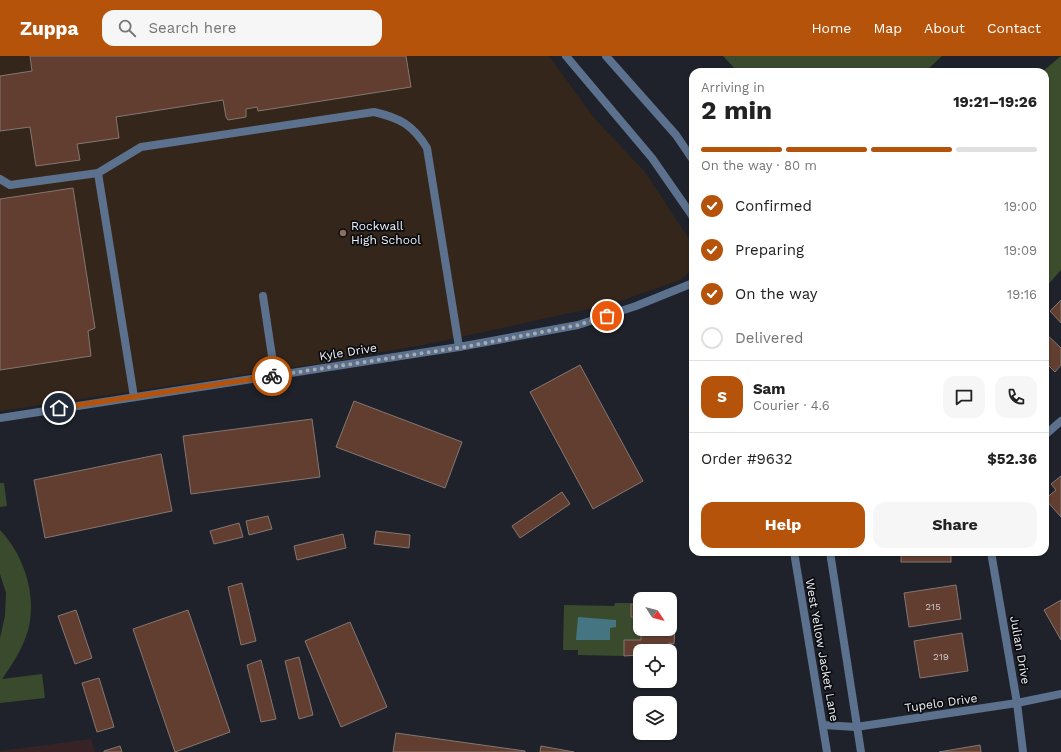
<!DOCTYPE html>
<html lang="en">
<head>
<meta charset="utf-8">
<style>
  :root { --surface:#fff; --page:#f6f6f6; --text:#222; --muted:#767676; --line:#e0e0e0; --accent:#b45309 }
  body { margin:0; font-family:"Work Sans",sans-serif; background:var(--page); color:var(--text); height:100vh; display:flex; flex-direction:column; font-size:15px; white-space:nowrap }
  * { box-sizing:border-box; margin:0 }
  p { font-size:13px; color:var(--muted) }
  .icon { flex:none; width:22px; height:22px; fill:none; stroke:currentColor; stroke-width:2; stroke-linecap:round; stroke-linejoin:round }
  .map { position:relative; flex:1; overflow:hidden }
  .sheet { position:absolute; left:689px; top:12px; width:360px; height:488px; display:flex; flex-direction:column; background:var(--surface); border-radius:12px; box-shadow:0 1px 3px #0004 }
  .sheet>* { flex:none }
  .needle { width:26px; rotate:126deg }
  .tools { position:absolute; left:633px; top:536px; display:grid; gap:8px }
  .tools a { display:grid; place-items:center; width:44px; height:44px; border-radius:8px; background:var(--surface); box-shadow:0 1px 3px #0004; font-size:20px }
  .pin { position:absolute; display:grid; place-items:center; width:34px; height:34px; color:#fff; margin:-17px; border:2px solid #fff; border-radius:50%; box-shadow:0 1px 4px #0007 }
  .courier { position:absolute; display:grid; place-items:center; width:40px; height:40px; margin:-20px; border:3px solid #b45309; border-radius:50%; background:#fff; color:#222; box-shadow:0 1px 5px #0007 }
  .headline em { font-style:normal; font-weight:700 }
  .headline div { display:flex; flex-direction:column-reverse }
  .headline { display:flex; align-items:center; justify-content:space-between; height:68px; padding:0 12px }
  h1 { font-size:26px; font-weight:700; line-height:30px }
  .bar { display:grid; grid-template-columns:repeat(4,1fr); gap:6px 4px; align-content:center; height:48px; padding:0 12px }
  .bar i { height:5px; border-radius:3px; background:var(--line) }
  .bar .selected { background:var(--accent) }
  .bar p { grid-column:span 4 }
  .line { display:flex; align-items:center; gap:10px; padding:0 12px; border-top:1px solid var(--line) }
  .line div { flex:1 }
  .round { display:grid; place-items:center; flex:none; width:42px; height:42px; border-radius:12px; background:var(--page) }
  ol { padding:0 12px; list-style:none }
  li { display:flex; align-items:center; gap:12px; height:44px }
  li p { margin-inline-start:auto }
  li .icon { padding:4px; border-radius:50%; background:var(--accent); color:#fff; stroke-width:4 }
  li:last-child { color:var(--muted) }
  li i { width:22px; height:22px; border:2px solid var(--line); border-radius:50% }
  .action { display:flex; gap:8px; margin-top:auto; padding:8px 12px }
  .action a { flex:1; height:46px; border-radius:12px; background:var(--accent); color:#fff; font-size:16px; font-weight:700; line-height:46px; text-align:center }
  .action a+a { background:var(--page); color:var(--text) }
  header { display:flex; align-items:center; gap:24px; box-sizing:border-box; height:56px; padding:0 20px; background:var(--accent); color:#fff }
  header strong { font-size:19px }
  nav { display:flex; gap:22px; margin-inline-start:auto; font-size:14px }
  .search { width:280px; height:36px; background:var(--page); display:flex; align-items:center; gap:10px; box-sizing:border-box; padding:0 14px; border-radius:12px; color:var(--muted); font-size:15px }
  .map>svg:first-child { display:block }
  .commercial { fill:#372326 }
  .education { fill:#35261b }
  .green { fill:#394b2c }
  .forest { fill:#3b4d2d }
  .water { fill:#457581 }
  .building { fill:#623e31; stroke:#847773 }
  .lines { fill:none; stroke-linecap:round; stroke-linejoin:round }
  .service { stroke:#5c718e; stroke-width:8 }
  .minor { stroke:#5c718e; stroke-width:8 }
  .tertiary { stroke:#5c718e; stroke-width:8 }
  .done { stroke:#a8aab1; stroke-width:4; stroke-dasharray:0 7.2 }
  .route { stroke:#b45309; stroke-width:5 }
  .education-dot { fill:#8d6e63; stroke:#0a0c0f; stroke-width:1.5 }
  .labels { text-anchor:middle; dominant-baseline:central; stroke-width:3.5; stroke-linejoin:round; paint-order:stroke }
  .number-label { font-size:10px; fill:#cdc6c7 }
  .poi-label { font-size:12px; fill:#f1f3f9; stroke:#0a0c0f; text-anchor:start }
  .street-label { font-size:12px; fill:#f1f3f9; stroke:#0a0c0f }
</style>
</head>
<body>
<header>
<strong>Zuppa</strong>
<div class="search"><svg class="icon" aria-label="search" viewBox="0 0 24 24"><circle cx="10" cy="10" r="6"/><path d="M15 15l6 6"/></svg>Search here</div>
<nav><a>Home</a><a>Map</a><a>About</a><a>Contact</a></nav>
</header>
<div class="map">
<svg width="1061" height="696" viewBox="0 0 1061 696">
  <rect width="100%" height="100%" fill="#1f222a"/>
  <!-- commercial -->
  <polygon class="commercial" points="91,683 95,696 0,696 0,695"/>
  <!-- education -->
  <polygon class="education" points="0,0 549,0 594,62 645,116 693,189 693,213 680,224 611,248 433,287 316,308 0,355"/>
  <!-- green -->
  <g class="green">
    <polygon points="723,0 942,0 925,16 738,16"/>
    <polygon points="0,427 4,427 7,450 0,451"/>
    <path d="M 0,474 C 22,497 35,533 30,565 C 27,586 14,606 2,623 L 42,618 L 45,642 L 0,647 L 0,582 L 5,560 L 6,537 L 0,518 Z"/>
    <polygon points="615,547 631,547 631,561 640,562 641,584 624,584 624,600 578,599 578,594 563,594 564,549 614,550"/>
  </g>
  <!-- forest -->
  <polygon class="forest" points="1061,0 1061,214 1045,232 1045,16 1042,16"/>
  <!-- water -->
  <polygon class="water" points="578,561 616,564 616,571 610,572 610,584 576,584"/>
  <!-- building -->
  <g class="building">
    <polygon points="30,0 406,0 411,31 258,55 257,51 246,53 246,61 228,64 226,61 223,44 116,61 119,82 77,88 80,104 36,110 30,71 0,75 0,20 32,15"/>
    <polygon points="73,132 95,272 88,275 91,300 0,314 0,143"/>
    <polygon points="1061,244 1061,267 1050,255"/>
    <polygon points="1045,277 1061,292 1061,309 1055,316 1045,306"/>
    <polygon points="580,309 643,425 593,453 530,336"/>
    <polygon points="354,345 462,386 445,432 336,391"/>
    <polygon points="312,363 320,421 191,438 183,380"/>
    <polygon points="161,398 172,455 45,482 34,424"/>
    <polygon points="1061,420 1061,461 1045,443 1056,434 1051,428"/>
    <polygon points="562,436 570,448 520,482 512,470"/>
    <polygon points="268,460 272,473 249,479 246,465"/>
    <polygon points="239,467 243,481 214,488 210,475"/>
    <polygon points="376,475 410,479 409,492 374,488"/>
    <polygon points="343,478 346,492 297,504 294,490"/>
    <rect x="901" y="496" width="50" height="10"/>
    <polygon points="242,527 256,585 241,589 228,531"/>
    <polygon points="956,529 961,563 909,571 904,537"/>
    <polygon points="641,541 665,542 665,543 641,543"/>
    <polygon points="1061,544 1061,584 1044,554"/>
    <polygon points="631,548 640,548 640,562 631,561"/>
    <polygon points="76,554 92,602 75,608 58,560"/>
    <polygon points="188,554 230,676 175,696 133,573"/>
    <polygon points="350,566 387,651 341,671 305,585"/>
    <polygon points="670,570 675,571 674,588 669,587 669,595 640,595 640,599 624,600 624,584 641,584 641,573 670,573"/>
    <polygon points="962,577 968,615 920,622 914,585"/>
    <polygon points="299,601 313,659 299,663 285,605"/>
    <polygon points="261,604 276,663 261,666 247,609"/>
    <polygon points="99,622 114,671 97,676 82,627"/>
    <polygon points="396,677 525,695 525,696 393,696"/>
    <polygon points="980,689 981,696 939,696"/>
    <polygon points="120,690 122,696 104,696 104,695"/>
    <polygon points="541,690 574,696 540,696"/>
  </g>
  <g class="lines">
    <!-- service -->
    <g class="service">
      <polyline points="98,117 134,341"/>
      <path d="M 0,123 L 10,129 L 98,117 L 141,91 L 374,56 C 400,62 413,69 427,92 L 459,291"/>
      <polyline points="263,240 275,320"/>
    </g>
    <!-- minor -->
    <g class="minor">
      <polyline points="1045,379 1061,365"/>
      <polyline points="991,496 1017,647 1023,696"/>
      <polyline points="823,669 856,671 1017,647 1061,638"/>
    </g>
    <!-- tertiary -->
    <g class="tertiary">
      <polyline points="566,0 652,102 693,161"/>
      <polyline points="606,0 676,79 693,104"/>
      <polyline points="0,362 459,291 578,269 636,250 693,227"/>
      <polyline points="794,496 827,696"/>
      <polyline points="830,496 861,696"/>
    </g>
  </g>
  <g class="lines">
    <!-- done -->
    <polyline class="done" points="272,320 470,290 578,269 607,260"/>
    <!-- route -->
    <polyline class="route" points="59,352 272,320"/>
  </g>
  <!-- markers -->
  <circle class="education-dot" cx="343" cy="177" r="4"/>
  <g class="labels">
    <!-- number labels -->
    <g class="number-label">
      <text x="933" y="550">215</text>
      <text x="941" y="600">219</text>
    </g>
    <!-- poi labels -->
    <g class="poi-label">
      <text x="351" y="170">Rockwall<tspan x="351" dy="14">High School</tspan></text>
    </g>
    <!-- street labels -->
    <g class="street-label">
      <text transform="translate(348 296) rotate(-9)">Kyle Drive</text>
      <text transform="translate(822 594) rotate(80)">West Yellow Jacket Lane</text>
      <text transform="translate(1020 594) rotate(80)">Julian Drive</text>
      <text transform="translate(941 647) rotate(-8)">Tupelo Drive</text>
    </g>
  </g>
</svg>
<div class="tools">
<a><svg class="needle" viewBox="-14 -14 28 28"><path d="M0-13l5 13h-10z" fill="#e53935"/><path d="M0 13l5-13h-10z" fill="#767676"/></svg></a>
<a><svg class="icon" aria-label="locate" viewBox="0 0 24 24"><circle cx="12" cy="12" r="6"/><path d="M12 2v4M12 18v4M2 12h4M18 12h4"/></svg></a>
<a><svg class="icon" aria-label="layers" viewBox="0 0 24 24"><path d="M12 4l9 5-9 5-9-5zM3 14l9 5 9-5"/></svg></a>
</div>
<div class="pin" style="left:607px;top:260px;background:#ea580c"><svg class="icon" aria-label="bag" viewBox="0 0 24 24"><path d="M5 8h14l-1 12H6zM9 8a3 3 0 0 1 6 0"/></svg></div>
<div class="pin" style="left:59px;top:352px;background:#1f2937"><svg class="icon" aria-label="home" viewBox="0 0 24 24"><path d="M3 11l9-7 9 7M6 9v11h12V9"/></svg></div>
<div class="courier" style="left:272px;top:320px"><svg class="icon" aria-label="bike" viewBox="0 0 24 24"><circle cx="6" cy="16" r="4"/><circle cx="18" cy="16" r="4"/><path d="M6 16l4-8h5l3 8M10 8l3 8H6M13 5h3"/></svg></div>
<section class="sheet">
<div class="headline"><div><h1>2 min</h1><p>Arriving in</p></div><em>19:21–19:26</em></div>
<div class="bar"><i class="selected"></i><i class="selected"></i><i class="selected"></i><i></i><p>On the way · 80 m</p></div>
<ol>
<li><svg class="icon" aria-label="check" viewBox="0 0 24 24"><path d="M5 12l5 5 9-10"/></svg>Confirmed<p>19:00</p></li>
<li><svg class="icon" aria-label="check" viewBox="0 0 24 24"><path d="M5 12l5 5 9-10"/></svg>Preparing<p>19:09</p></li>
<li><svg class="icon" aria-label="check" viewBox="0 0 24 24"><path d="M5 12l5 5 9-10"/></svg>On the way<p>19:16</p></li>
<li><i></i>Delivered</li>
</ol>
<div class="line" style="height:72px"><b class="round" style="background:var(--accent);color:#fff">S</b><div><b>Sam</b><p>Courier · 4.6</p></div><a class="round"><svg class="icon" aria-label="chat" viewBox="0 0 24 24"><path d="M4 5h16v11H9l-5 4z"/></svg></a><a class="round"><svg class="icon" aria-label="phone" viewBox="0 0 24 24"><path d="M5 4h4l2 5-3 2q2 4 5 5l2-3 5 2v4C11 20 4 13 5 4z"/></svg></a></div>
<div class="line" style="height:52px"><div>Order #9632</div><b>$52.36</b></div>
<div class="action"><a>Help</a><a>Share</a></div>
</section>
</div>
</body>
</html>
